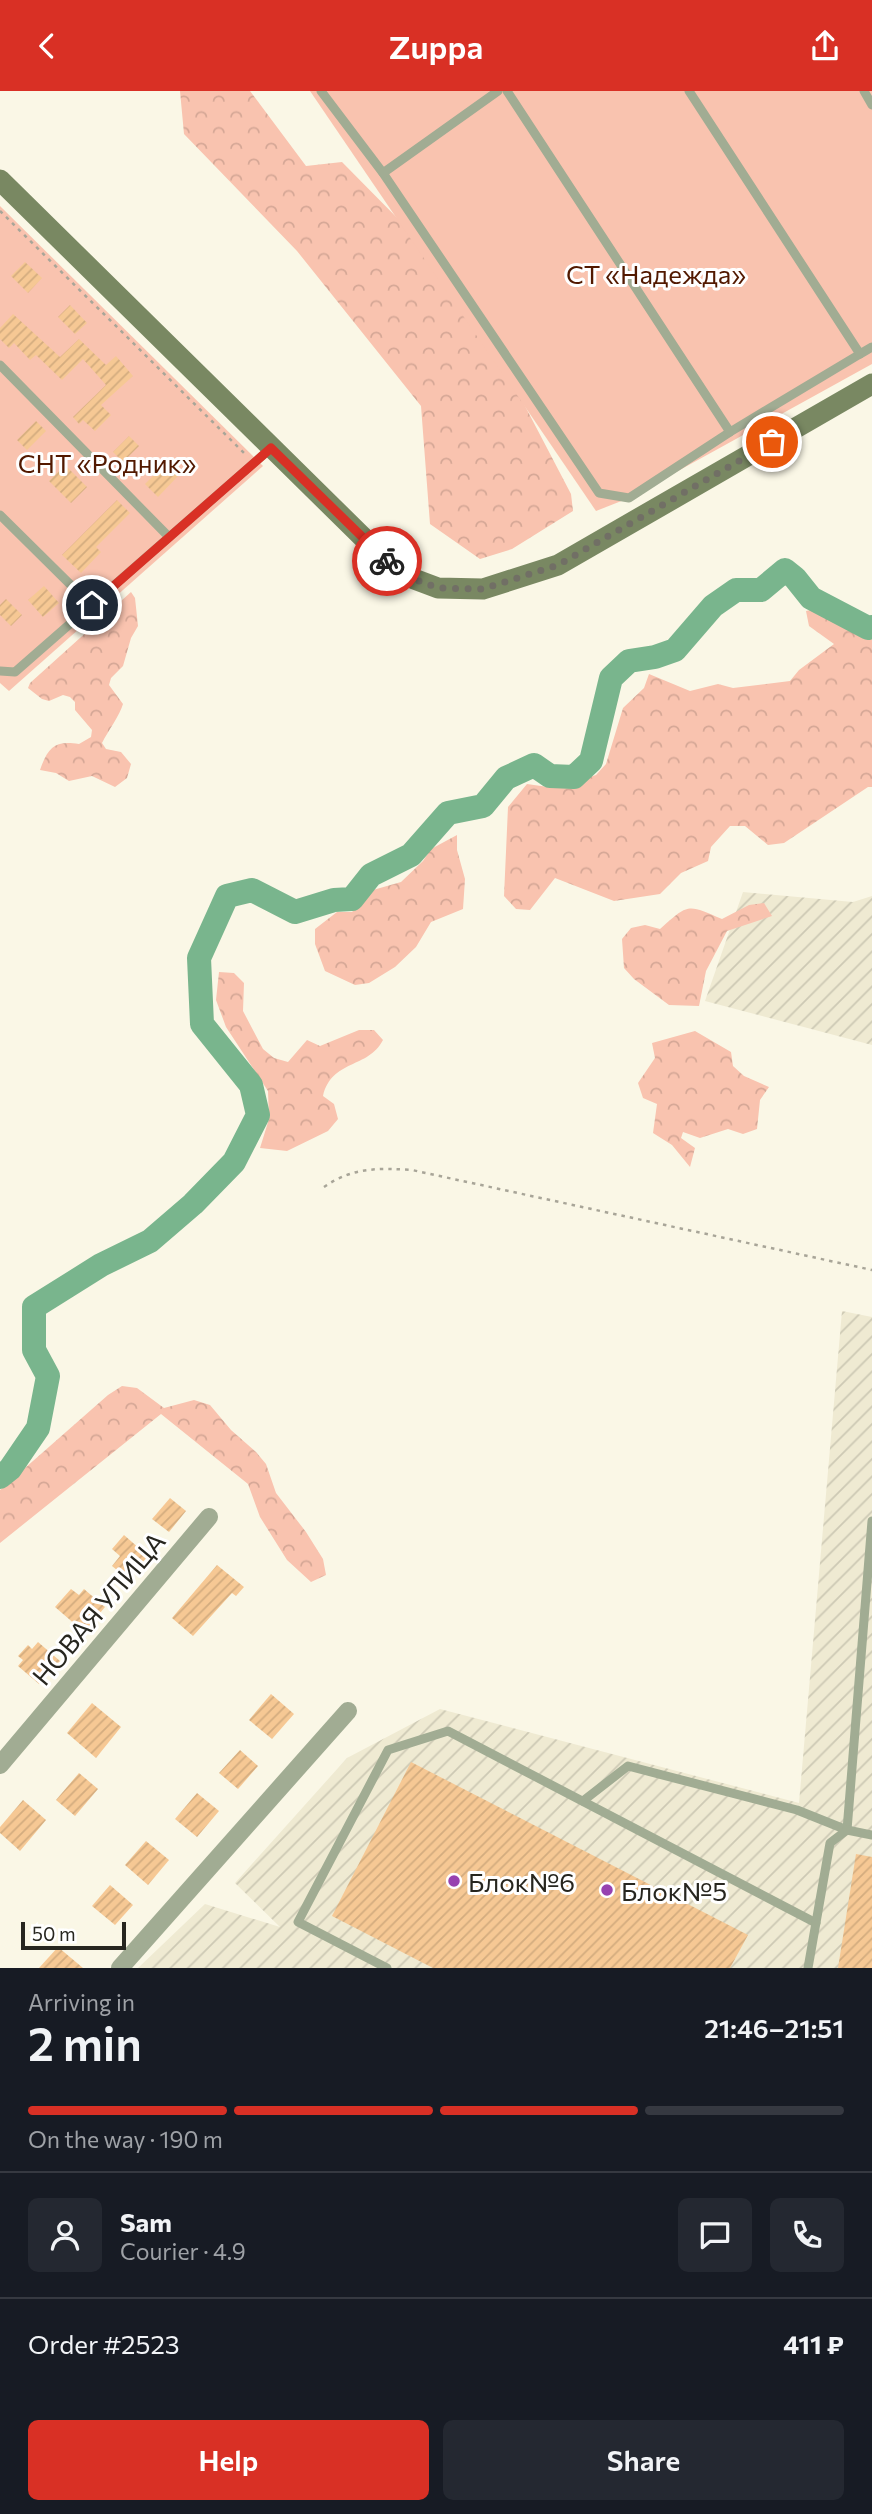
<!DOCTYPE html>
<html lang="en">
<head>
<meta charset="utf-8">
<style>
  :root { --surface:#171b24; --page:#242831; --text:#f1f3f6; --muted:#9ea1a6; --line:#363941; --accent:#d93025 }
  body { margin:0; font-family:Commissioner,sans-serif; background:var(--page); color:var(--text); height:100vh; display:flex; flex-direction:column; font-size:26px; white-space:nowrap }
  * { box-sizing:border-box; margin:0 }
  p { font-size:23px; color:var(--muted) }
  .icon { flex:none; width:38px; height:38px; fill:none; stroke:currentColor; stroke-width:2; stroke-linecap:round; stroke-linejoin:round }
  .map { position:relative; height:1877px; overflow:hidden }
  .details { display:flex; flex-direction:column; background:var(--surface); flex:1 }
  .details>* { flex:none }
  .scale { position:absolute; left:21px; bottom:18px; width:105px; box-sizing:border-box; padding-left:7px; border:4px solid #27261f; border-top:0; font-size:19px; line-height:24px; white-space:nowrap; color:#27261f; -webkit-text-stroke:5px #fff; paint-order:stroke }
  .pin { position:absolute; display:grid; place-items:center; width:60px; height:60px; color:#fff; margin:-30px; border:4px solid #fff; border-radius:50%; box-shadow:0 2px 7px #0007 }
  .courier { position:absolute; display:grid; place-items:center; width:70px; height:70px; margin:-35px; border:5px solid #d93025; border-radius:50%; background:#fff; color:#222; box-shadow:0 2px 9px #0007 }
  .head em { font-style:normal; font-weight:600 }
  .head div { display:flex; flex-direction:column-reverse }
  .head { display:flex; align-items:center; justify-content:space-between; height:119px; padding:0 28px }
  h1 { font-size:46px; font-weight:600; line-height:52px }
  .bar { display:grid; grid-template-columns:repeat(4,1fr); gap:10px 7px; align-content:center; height:84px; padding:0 28px }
  .bar i { height:9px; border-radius:5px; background:var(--line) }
  .bar .on { background:var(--accent) }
  .bar p { grid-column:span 4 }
  .line { display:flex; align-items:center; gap:18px; padding:0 28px; border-top:2px solid var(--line) }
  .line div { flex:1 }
  .round { display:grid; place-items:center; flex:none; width:74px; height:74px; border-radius:10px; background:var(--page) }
  .cta { display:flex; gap:14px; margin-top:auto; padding:14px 28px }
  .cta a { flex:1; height:80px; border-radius:10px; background:var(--accent); color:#fff; font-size:28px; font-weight:600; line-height:80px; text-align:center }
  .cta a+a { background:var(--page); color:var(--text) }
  header { display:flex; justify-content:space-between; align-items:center; height:91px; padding:0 28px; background:var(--accent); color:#fff; font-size:32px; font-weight:600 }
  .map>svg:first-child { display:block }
  .industrial { fill:url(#industrial-furrows) }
  .forest { fill:url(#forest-crowns) }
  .garden { fill:#f9c3af }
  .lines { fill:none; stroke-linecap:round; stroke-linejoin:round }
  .river { stroke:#79b58d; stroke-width:24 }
  .building { fill:url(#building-hatch) }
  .path { stroke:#a8a598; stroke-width:2.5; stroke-dasharray:3.5 5; stroke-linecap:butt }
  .lane { stroke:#a1ac93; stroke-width:9 }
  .street { stroke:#a1ac93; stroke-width:18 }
  .secondary { stroke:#798862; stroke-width:21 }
  .done { stroke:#716f65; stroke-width:7; stroke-dasharray:0 12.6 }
  .route { stroke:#d93025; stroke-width:9 }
  .poi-dot { fill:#9742b0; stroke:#fff; stroke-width:2.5 }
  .labels { text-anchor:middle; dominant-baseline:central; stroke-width:6; stroke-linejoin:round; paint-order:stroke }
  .park-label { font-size:26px; fill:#521900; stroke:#fff }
  .street-label { font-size:26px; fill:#27261f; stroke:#fff }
  .poi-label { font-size:26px; fill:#27261f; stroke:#fff; text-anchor:start }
</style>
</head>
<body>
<header><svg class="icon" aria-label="back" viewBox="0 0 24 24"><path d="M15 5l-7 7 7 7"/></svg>Zuppa<svg class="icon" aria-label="share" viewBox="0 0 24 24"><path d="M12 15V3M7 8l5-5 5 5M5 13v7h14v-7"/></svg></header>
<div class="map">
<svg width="872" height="1877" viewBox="0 0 872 1877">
  <defs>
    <pattern id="industrial-furrows" width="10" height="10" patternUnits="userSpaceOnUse" patternTransform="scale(1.75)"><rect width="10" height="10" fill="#efead2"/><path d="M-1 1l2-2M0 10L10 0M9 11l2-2" fill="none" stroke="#cdc9b4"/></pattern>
    <pattern id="forest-crowns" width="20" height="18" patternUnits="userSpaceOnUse" patternTransform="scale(1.75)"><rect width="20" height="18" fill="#f9c3af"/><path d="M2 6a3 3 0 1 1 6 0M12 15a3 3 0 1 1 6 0" fill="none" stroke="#d5a796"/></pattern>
    <pattern id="building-hatch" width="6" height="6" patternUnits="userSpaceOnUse" patternTransform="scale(1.75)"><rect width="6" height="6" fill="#f6c894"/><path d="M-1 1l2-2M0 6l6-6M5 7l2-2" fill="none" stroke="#d3ac7f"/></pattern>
  </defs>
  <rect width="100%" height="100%" fill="#faf7e6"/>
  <!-- industrial -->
  <g class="industrial">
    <polygon points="743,801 853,811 872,805 872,954 705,910"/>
    <polygon points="842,1220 872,1226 872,1877 138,1877 205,1813 280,1836 235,1792 347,1667 440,1618 799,1712"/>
  </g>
  <!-- forest -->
  <g class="forest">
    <polygon points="180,0 250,0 306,75 342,71 416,146 513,292 571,403 573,420 512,458 480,468 430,433 421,315 297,160 184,43"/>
    <path d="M 131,501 L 135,507 L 138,535 L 131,547 L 123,575 L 111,587 L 109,594 L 123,613 C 120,624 108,640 102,652 L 106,658 L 121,661 L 131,673 L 127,687 L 115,696 L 92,685 L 69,690 L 56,682 L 40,679 C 48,656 55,649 79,653 L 91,646 L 92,639 L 75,619 L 75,611 L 70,606 L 63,604 L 49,610 L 42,608 L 28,597 L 30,592 Z"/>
    <polygon points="820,517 872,543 872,696 868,696 784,752 768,754 745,735 730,735 711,756 708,770 681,782 660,803 614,810 555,787 530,819 516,818 504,805 508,716 527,693 555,697 596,684 606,673 623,617 644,597 649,583 690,600 718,593 733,597 790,590 799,579 834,553 809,535 806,520"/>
    <polygon points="457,744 457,759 465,788 463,818 431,831 416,856 395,876 369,892 355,894 325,880 315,853 315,838 337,821 352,821 373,799 401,791 423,770 431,758"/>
    <path d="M 764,812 L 772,825 L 727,840 L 706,880 L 699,915 L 669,914 L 634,888 L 624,877 L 622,848 L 631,837 L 645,834 L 660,838 C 689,812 687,813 722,828 L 749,814 Z"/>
    <path d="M 219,881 L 234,882 L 244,892 L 243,920 L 263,958 L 274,967 L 288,971 L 307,949 L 320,955 L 359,939 L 374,939 L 383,949 C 368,978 332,968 323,1005 L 334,1013 L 338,1028 L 328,1040 L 287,1060 L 260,1057 L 269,1028 L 268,1000 L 226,936 L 216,909 Z"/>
    <polygon points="695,940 731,961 733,975 744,985 769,996 760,1009 757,1038 743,1043 728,1038 700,1047 683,1041 681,1047 695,1057 690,1076 672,1054 653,1042 657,1013 643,1007 638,992 655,967 652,952"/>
    <polygon points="122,1295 137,1297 164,1317 194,1309 210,1314 231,1339 256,1361 266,1373 276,1402 306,1441 323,1468 326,1484 311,1491 287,1469 260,1426 248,1393 161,1323 0,1452 0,1399 108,1304"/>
  </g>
  <!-- garden -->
  <g class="garden">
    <polygon points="310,0 872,0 872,273 629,407 596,420"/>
    <polygon points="0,115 263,375 9,600 0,592"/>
  </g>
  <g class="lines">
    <!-- river -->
    <polyline class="river" points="0,1386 10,1378 38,1337 48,1285 34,1259 34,1216 101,1174 150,1150 193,1113 234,1071 258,1024 251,994 202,933 199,867 227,805 252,799 295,821 334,809 352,808 371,784 411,764 448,722 483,715 506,687 534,674 550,685 574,686 591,670 611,587 629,570 655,566 675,559 713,515 736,499 761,499 785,479 795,487 811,507 868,537 872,536"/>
  </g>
  <!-- building -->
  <g class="building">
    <polygon points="25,171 42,187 28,202 11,185"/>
    <polygon points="70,214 87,232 75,243 58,226"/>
    <polygon points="13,223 60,266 79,248 106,274 116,265 133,285 101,314 111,324 95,340 83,329 79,333 73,326 106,294 83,268 62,289 36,264 30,269 14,252 9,257 0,248 0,237"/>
    <polygon points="36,330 46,340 27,359 17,349"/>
    <polygon points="129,345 139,355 123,371 113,361"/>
    <polygon points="166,372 179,384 158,406 145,393"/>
    <polygon points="65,374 87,396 71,412 49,390"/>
    <polygon points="117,409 130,422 96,456 101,461 81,482 62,464"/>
    <polygon points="44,495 59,512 43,526 28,509"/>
    <polygon points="6,508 22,524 11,535 0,524 0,514"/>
    <polygon points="170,1407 186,1420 169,1441 152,1428"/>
    <polygon points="124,1444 148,1465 128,1488 112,1475 120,1465 112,1458"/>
    <polygon points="217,1474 244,1496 236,1505 232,1502 193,1545 172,1527"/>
    <polygon points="71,1498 79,1504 84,1498 105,1516 84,1541 55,1516"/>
    <polygon points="38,1551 60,1570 39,1593 18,1575 23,1569 18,1565 28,1554 32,1558"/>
    <polygon points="271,1603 294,1623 272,1648 249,1629"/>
    <polygon points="92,1612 121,1636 96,1667 67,1642"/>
    <polygon points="240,1659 258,1675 238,1698 219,1682"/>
    <polygon points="411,1671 748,1844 730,1877 433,1877 332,1825"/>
    <polygon points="79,1682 98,1698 75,1725 56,1709"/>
    <polygon points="197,1702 219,1720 197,1746 175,1728"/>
    <polygon points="23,1709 46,1729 20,1760 0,1742 0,1736"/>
    <polygon points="146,1750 169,1769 148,1794 125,1774"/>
    <polygon points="856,1763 872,1766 872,1877 838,1877"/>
    <polygon points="110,1794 133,1814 115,1834 92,1815"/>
    <polygon points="58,1856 83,1877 39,1877"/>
  </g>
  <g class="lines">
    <!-- path -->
    <g class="path">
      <polyline points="0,120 246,364"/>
      <path d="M 324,1096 C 353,1076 378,1077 412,1079 L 872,1179"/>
    </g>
    <!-- lane -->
    <g class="lane">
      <polyline points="321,0 383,82 599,402 629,407 730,341"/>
      <polyline points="507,0 730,341 860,263"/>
      <polyline points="689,0 860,263 872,256"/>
      <polyline points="864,0 872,14"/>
      <polyline points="383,82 498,0"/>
      <polyline points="0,274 169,446"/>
      <polyline points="0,424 91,514"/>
      <polyline points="0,580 15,581 271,357"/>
      <polyline points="583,1710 628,1675 797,1719 847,1739 872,1430"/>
      <polyline points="387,1877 298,1831 388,1659 448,1640 816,1832"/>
      <polyline points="808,1877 830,1752 847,1739 872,1744"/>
    </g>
    <!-- street -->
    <g class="street">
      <polyline points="0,1674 209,1426"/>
      <polyline points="120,1877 348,1620"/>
    </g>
    <!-- secondary -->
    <polyline class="secondary" points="0,89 388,471 414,488 438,497 483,498 558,474 872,293"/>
  </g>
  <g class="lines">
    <!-- done -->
    <polyline class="done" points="387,470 414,488 438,497 483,498 558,474 772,351"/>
    <!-- route -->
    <polyline class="route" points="92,514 271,357 387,470"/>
  </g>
  <!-- markers -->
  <g class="poi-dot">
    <circle cx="454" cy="1790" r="7"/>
    <circle cx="607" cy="1799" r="7"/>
  </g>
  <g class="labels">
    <!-- park labels -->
    <g class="park-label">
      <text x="656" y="182">СТ «Надежда»</text>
      <text x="107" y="371">СНТ «Родник»</text>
    </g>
    <!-- street labels -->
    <g class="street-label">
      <text transform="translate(98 1517) rotate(-50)">НОВАЯ УЛИЦА</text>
    </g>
    <!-- poi labels -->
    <g class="poi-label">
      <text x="468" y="1790">Блок№6</text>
      <text x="621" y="1799">Блок№5</text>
    </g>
  </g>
</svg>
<div class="scale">50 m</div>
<div class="pin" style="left:772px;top:351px;background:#ea580c"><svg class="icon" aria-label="bag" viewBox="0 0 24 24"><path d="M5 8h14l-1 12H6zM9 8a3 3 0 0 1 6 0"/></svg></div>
<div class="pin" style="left:92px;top:514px;background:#1f2937"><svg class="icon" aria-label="home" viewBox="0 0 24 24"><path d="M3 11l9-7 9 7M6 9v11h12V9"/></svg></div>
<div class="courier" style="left:387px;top:470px"><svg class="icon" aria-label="bike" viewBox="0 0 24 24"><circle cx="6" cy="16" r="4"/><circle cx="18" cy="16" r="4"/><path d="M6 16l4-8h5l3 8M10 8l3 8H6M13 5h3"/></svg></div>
</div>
<section class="details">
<div class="head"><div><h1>2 min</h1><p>Arriving in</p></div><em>21:46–21:51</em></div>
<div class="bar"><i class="on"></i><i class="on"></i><i class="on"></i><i></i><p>On the way · 190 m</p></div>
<div class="line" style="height:126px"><a class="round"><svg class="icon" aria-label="person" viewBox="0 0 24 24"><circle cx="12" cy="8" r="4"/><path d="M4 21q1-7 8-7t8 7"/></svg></a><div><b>Sam</b><p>Courier · 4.9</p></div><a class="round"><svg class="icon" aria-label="chat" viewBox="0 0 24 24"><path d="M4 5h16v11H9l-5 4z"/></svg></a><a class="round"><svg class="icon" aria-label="phone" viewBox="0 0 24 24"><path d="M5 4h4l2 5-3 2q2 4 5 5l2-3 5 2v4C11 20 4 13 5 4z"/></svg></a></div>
<div class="line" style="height:91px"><div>Order #2523</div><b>411 ₽</b></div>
<div class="cta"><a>Help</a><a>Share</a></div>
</section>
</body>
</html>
